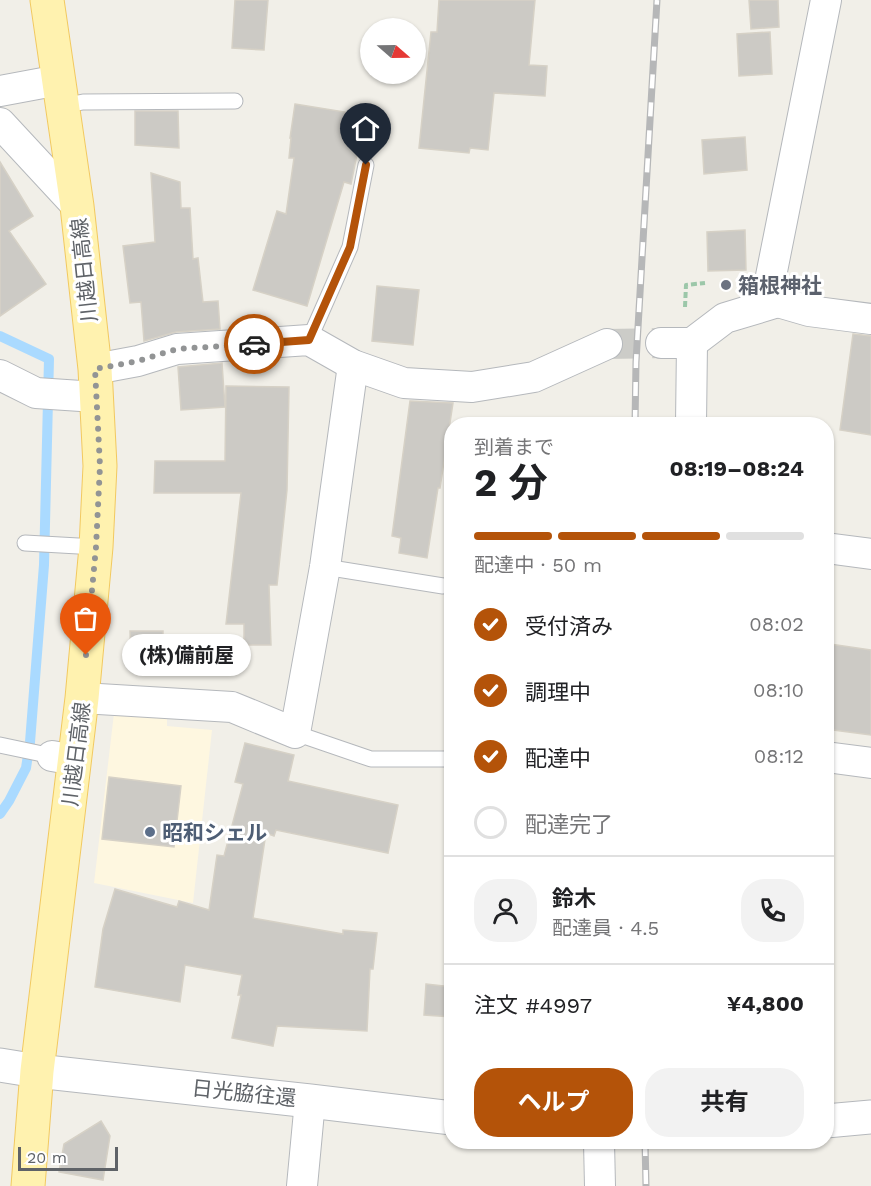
<!DOCTYPE html>
<html lang="ja">
<head>
<meta charset="utf-8">
<style>
  :root { --surface:#fff; --page:#f2f2f2; --text:#202124; --muted:#757577; --line:#e0e0e0; --accent:#b45309 }
  body { margin:0; font-family:"Work Sans","Noto Sans JP",sans-serif; background:var(--page); color:var(--text); height:100vh; display:flex; flex-direction:column; font-size:22px; white-space:nowrap }
  * { box-sizing:border-box; margin:0 }
  p { font-size:20px; color:var(--muted) }
  .icon { flex:none; width:33px; height:33px; fill:none; stroke:currentColor; stroke-width:2; stroke-linecap:round; stroke-linejoin:round }
  .map { position:relative; flex:1; overflow:hidden }
  .details { position:absolute; left:444px; top:417px; width:390px; height:732px; display:flex; flex-direction:column; background:var(--surface); border-radius:24px; box-shadow:0 2px 4px #0004 }
  .details>* { flex:none }
  .needle { width:39px; rotate:110deg }
  .tools { position:absolute; left:360px; top:18px; display:grid; gap:12px }
  .tools a { display:grid; place-items:center; width:66px; height:66px; border-radius:50%; background:var(--surface); box-shadow:0 2px 4px #0004; font-size:30px }
  .scale { position:absolute; left:18px; bottom:15px; width:100px; box-sizing:border-box; padding-left:6px; border:3px solid #5f6368; border-top:0; font-size:16px; line-height:21px; white-space:nowrap; color:#5f6368; -webkit-text-stroke:4px #fff; paint-order:stroke }
  .pin { position:absolute; display:grid; place-items:center; width:51px; height:51px; color:#fff; margin:-62px -26px; border-radius:50% 50% 50% 0; rotate:-45deg; box-shadow:0 0 6px #0007 }
  .pin .icon { rotate:45deg }
  .courier { position:absolute; display:grid; place-items:center; width:60px; height:60px; margin:-30px; border:4px solid #b45309; border-radius:50%; background:#fff; color:#222; box-shadow:0 2px 8px #0007 }
  .bubble { position:absolute; height:42px; border-radius:21px; background:var(--surface); box-shadow:0 2px 4px #0004; font-size:20px; font-weight:700; line-height:42px; text-align:center }
  .head em { font-style:normal; font-weight:700 }
  .head div { display:flex; flex-direction:column-reverse }
  .head { display:flex; align-items:center; justify-content:space-between; height:102px; padding:0 30px }
  h1 { font-size:39px; font-weight:700; line-height:45px }
  .bar { display:grid; grid-template-columns:repeat(4,1fr); gap:9px 6px; align-content:center; height:72px; padding:0 30px }
  .bar i { height:8px; border-radius:4px; background:var(--line) }
  .bar .active { background:var(--accent) }
  .bar p { grid-column:span 4 }
  .line { display:flex; align-items:center; gap:15px; padding:0 30px; border-top:2px solid var(--line) }
  .line div { flex:1 }
  .round { display:grid; place-items:center; flex:none; width:63px; height:63px; border-radius:24px; background:var(--page) }
  ol { padding:0 30px; list-style:none }
  li { display:flex; align-items:center; gap:18px; height:66px }
  li p { margin-inline-start:auto }
  li .icon { padding:6px; border-radius:50%; background:var(--accent); color:#fff; stroke-width:4 }
  li:last-child { color:var(--muted) }
  li i { width:33px; height:33px; border:3px solid var(--line); border-radius:50% }
  .primary-button { display:flex; gap:12px; margin-top:auto; padding:12px 30px }
  .primary-button a { flex:1; height:69px; border-radius:24px; background:var(--accent); color:#fff; font-size:24px; font-weight:700; line-height:69px; text-align:center }
  .primary-button a+a { background:var(--page); color:var(--text) }
  .map>svg:first-child { display:block }
  .commercial { fill:#fef7e0 }
  .lines { fill:none; stroke-linecap:round; stroke-linejoin:round }
  .stream { stroke:#aadaff; stroke-width:10 }
  .building { fill:#cccac5; stroke:#d6d1c6; stroke-width:1.5 }
  .minor-tunnel { stroke:#ccccc8; stroke-width:30; stroke-dasharray:30 15; stroke-linecap:butt }
  .service-casing { stroke:#b5b8bc; stroke-width:17 }
  .minor-casing { stroke:#b5b8bc; stroke-width:32 }
  .tertiary-casing { stroke:#b5b8bc; stroke-width:35 }
  .primary-casing { stroke:#f2c960; stroke-width:35 }
  .path { stroke:#9cc7a9; stroke-width:4; stroke-dasharray:6 3; stroke-linecap:butt }
  .service { stroke:#fff; stroke-width:15 }
  .minor { stroke:#fff; stroke-width:30 }
  .tertiary { stroke:#fff; stroke-width:33 }
  .primary { stroke:#fff2af; stroke-width:33 }
  .rail-casing { stroke:#b6b7b8; stroke-width:7 }
  .rail { stroke:#fff; stroke-width:4.5; stroke-dasharray:14; stroke-linecap:butt }
  .done { stroke:#929495; stroke-width:6; stroke-dasharray:0 10.8 }
  .route { stroke:#b45309; stroke-width:8 }
  .worship-dot { fill:#6b7280; stroke:#fff; stroke-width:2 }
  .service-dot { fill:#5c6f8a; stroke:#fff; stroke-width:2 }
  .labels { text-anchor:middle; dominant-baseline:central; stroke-width:6; stroke-linejoin:round; paint-order:stroke }
  .street-label { font-size:21px; fill:#5f6368; stroke:#fff }
  .worship-label { font-size:21px; font-weight:bold; fill:#5b616d; stroke:#fff; text-anchor:start }
  .service-label { font-size:21px; font-weight:bold; fill:#4e5e75; stroke:#fff; text-anchor:start }
</style>
</head>
<body>
<div class="map">
<svg width="871" height="1186" viewBox="0 0 871 1186">
  <rect width="100%" height="100%" fill="#f1efe8"/>
  <!-- commercial -->
  <polygon class="commercial" points="114,713 167,716 167,726 212,730 193,903 94,883"/>
  <g class="lines">
    <!-- stream -->
    <polyline class="stream" points="0,336 49,359 44,565 30,742 26,768 9,801 0,814"/>
  </g>
  <!-- building -->
  <g class="building">
    <polygon points="235,0 268,0 264,50 232,48"/>
    <polygon points="439,0 535,0 529,65 547,66 545,96 494,93 488,150 470,148 469,153 419,148 431,32 437,32"/>
    <polygon points="749,0 778,0 779,27 751,29"/>
    <polygon points="770,32 772,74 739,76 737,34"/>
    <polygon points="295,104 345,112 343,122 363,125 351,184 344,182 307,306 253,290 277,211 286,214 294,158 289,158 291,138 290,138"/>
    <polygon points="135,111 178,111 179,148 135,145"/>
    <polygon points="745,137 747,170 704,174 702,140"/>
    <polygon points="0,162 33,216 9,231 46,284 0,316"/>
    <polygon points="151,173 180,182 181,208 190,208 193,259 198,258 203,302 218,301 220,329 176,332 144,341 141,302 130,303 123,246 155,242"/>
    <polygon points="745,230 746,270 708,271 707,232"/>
    <polygon points="377,286 419,290 413,345 372,341"/>
    <polygon points="853,334 871,336 871,435 840,430"/>
    <polygon points="222,363 225,407 181,410 178,367"/>
    <polygon points="226,386 289,387 287,490 277,585 269,585 271,645 244,645 244,624 226,624 241,493 154,493 155,461 225,461"/>
    <polygon points="410,401 453,403 440,488 438,488 427,558 399,553 401,538 392,536"/>
    <polygon points="130,631 163,631 163,659 131,660"/>
    <polygon points="830,644 871,650 871,735 826,729 826,651 829,651"/>
    <polygon points="245,743 294,755 288,781 398,805 388,853 276,830 274,836 266,833 253,918 343,934 343,930 377,933 373,969 370,969 367,1031 277,1026 273,1046 232,1038 241,995 238,995 242,975 185,965 180,1002 95,987 103,929 115,889 177,907 179,901 209,910 217,855 224,856 243,784 235,782"/>
    <polygon points="109,777 181,786 174,847 102,839"/>
    <polygon points="426,984 452,987 452,1017 424,1015"/>
    <polygon points="101,1121 110,1136 103,1180 59,1172 64,1144"/>
  </g>
  <g class="lines">
    <!-- minor-tunnel -->
    <polyline class="minor-tunnel" points="607,344 661,343"/>
    <!-- service casing -->
    <g class="service-casing">
      <g id="service">
        <polyline points="62,106 83,102 235,101"/>
        <polyline points="309,340 350,247 366,165"/>
        <polyline points="25,543 96,547"/>
        <polyline points="325,567 443,586"/>
        <polyline points="295,733 371,759 452,759"/>
        <polyline points="0,745 52,756"/>
      </g>
    </g>
    <!-- minor casing -->
    <g class="minor-casing">
      <g id="minor">
        <polyline points="0,91 59,80"/>
        <polyline points="0,123 77,206"/>
        <polyline points="778,302 809,311 871,319"/>
        <polyline points="661,343 692,343 725,318 778,302 771,276 826,0"/>
        <polyline points="95,369 138,361 177,349 309,340 353,365 404,383 472,387 534,377 607,344"/>
        <polyline points="0,375 36,393 96,397"/>
        <polyline points="691,424 692,343"/>
        <polyline points="826,548 871,554"/>
        <polyline points="82,698 232,707 295,733 325,567 353,365"/>
        <polyline points="52,756 75,760"/>
        <polyline points="826,757 871,763"/>
        <polyline points="599,1142 600,1186"/>
        <polyline points="302,1186 310,1101"/>
      </g>
    </g>
    <!-- tertiary casing -->
    <g class="tertiary-casing">
      <g id="tertiary">
        <polyline points="0,1065 37,1071 310,1101 452,1118"/>
        <polyline points="826,1121 871,1117"/>
      </g>
    </g>
    <!-- primary casing -->
    <g class="primary-casing">
      <polyline id="primary" points="28,1186 37,1071 82,698 96,547 100,466 95,369 77,206 47,0"/>
    </g>
    <!-- path -->
    <polyline class="path" points="685,307 686,285 705,283"/>
    <!-- service -->
    <use href="#service" class="service"/>
    <!-- minor -->
    <use href="#minor" class="minor"/>
    <!-- tertiary -->
    <use href="#tertiary" class="tertiary"/>
    <!-- primary -->
    <use href="#primary" class="primary"/>
    <!-- rail casing -->
    <g class="rail-casing">
      <g id="rail">
        <polyline points="635,424 636,362 657,0"/>
        <polyline points="645,1142 646,1186"/>
      </g>
    </g>
    <!-- rail -->
    <use href="#rail" class="rail"/>
  </g>
  <g class="lines">
    <!-- done -->
    <polyline class="done" points="86,655 96,547 100,466 95,369 138,361 177,349 254,344"/>
    <!-- route -->
    <polyline class="route" points="254,344 309,340 350,247 366,165"/>
  </g>
  <!-- markers -->
  <circle class="worship-dot" cx="726" cy="285" r="6"/>
  <circle class="service-dot" cx="150" cy="832" r="6"/>
  <g class="labels">
    <!-- street labels -->
    <g class="street-label">
      <text transform="translate(84 270) rotate(-96)">川越日高線</text>
      <text transform="translate(76 754) rotate(-83)">川越日高線</text>
      <text transform="translate(244 1093) rotate(6)">日光脇往還</text>
    </g>
    <!-- worship labels -->
    <g class="worship-label">
      <text x="738" y="285">箱根神社</text>
    </g>
    <!-- service labels -->
    <g class="service-label">
      <text x="162" y="832">昭和シェル</text>
    </g>
  </g>
</svg>
<div class="tools">
<a><svg class="needle" viewBox="-14 -14 28 28"><path d="M0-13l5 13h-10z" fill="#e53935"/><path d="M0 13l5-13h-10z" fill="#757577"/></svg></a>
</div>
<div class="scale">20 m</div>
<div class="pin" style="left:86px;top:655px;background:#ea580c"><svg class="icon" aria-label="bag" viewBox="0 0 24 24"><path d="M5 8h14l-1 12H6zM9 8a3 3 0 0 1 6 0"/></svg></div>
<div class="pin" style="left:366px;top:165px;background:#1f2937"><svg class="icon" aria-label="home" viewBox="0 0 24 24"><path d="M3 11l9-7 9 7M6 9v11h12V9"/></svg></div>
<div class="courier" style="left:254px;top:344px"><svg class="icon" aria-label="car" viewBox="0 0 24 24"><path d="M5 17H2v-5l4-1 3-4h7l3 4 3 1v5h-3M9 17h6M6 11h13"/><circle cx="7" cy="17" r="2"/><circle cx="17" cy="17" r="2"/></svg></div>
<div class="bubble" style="left:122px;top:634px;width:129px">(株)備前屋</div>
<section class="details">
<div class="head"><div><h1>2 分</h1><p>到着まで</p></div><em>08:19–08:24</em></div>
<div class="bar"><i class="active"></i><i class="active"></i><i class="active"></i><i></i><p>配達中 · 50 m</p></div>
<ol>
<li><svg class="icon" aria-label="check" viewBox="0 0 24 24"><path d="M5 12l5 5 9-10"/></svg>受付済み<p>08:02</p></li>
<li><svg class="icon" aria-label="check" viewBox="0 0 24 24"><path d="M5 12l5 5 9-10"/></svg>調理中<p>08:10</p></li>
<li><svg class="icon" aria-label="check" viewBox="0 0 24 24"><path d="M5 12l5 5 9-10"/></svg>配達中<p>08:12</p></li>
<li><i></i>配達完了</li>
</ol>
<div class="line" style="height:108px"><a class="round"><svg class="icon" aria-label="person" viewBox="0 0 24 24"><circle cx="12" cy="8" r="4"/><path d="M4 21q1-7 8-7t8 7"/></svg></a><div><b>鈴木</b><p>配達員 · 4.5</p></div><a class="round"><svg class="icon" aria-label="phone" viewBox="0 0 24 24"><path d="M5 4h4l2 5-3 2q2 4 5 5l2-3 5 2v4C11 20 4 13 5 4z"/></svg></a></div>
<div class="line" style="height:78px"><div>注文 #4997</div><b>¥4,800</b></div>
<div class="primary-button"><a>ヘルプ</a><a>共有</a></div>
</section>
</div>
</body>
</html>
